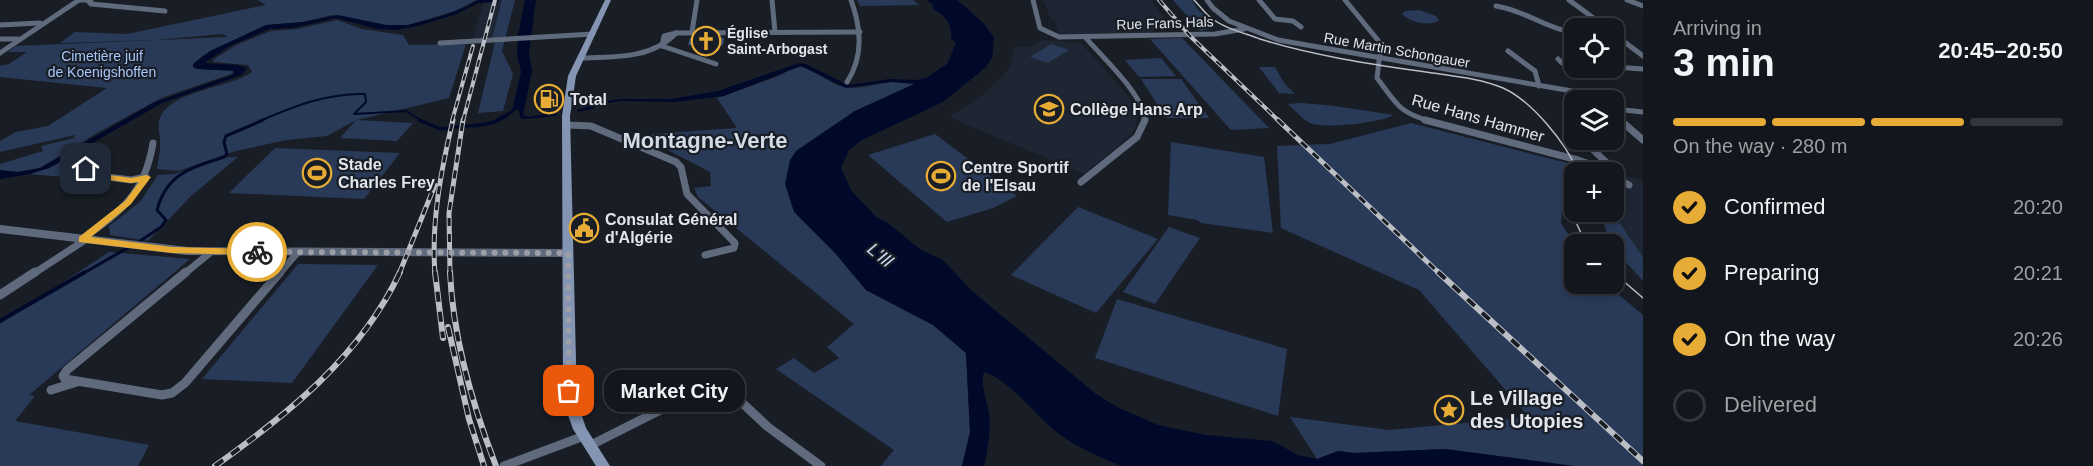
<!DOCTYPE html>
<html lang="en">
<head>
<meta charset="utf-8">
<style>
  :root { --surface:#13161c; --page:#202329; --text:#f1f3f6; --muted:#9d9fa3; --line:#32353b; --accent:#e6ac36 }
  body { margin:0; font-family:Helvetica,sans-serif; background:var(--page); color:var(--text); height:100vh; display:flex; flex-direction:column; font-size:22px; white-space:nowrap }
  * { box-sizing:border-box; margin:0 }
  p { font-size:20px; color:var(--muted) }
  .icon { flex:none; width:33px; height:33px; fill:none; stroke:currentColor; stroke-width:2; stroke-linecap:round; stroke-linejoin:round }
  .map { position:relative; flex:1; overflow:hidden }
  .drawer { display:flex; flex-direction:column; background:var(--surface); width:450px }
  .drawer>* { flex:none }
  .controls { position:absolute; left:1564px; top:18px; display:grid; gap:12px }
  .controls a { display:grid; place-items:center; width:60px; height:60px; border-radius:12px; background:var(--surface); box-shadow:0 3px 9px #0003,0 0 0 2px var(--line); font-size:30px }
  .pin { position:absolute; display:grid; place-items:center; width:51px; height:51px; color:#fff; margin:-26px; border-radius:12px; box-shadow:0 3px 9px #0006 }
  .courier { position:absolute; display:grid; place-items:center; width:60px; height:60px; margin:-30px; border:4px solid #e6ac36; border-radius:50%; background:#fff; color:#222; box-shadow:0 2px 8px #0007 }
  .bubble { position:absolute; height:42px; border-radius:18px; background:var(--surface); box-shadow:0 3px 9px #0003,0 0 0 2px var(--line); font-size:20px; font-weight:700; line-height:42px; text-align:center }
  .summary em { font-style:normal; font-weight:700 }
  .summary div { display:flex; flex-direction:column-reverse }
  .summary { display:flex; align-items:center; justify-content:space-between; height:102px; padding:0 30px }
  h1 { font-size:39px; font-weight:700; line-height:45px }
  .bar { display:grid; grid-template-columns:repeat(4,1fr); gap:9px 6px; align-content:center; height:72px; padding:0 30px }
  .bar i { height:8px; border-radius:4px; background:var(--line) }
  .bar .current { background:var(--accent) }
  .bar p { grid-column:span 4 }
  ol { padding:0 30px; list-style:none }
  li { display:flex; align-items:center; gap:18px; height:66px }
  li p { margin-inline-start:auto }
  li .icon { padding:6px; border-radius:50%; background:var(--accent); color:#111; stroke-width:4 }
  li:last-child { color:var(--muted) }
  li i { width:33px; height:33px; border:3px solid var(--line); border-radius:50% }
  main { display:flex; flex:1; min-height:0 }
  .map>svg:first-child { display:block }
  .built { fill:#1e2533 }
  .green { fill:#293a58 }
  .water { fill:#00092a }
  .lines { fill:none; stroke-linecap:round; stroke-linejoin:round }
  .stream-far2 { stroke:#00092a; stroke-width:2 }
  .stream-far1 { stroke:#00092a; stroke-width:3 }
  .stream { stroke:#00092a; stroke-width:4 }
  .river { fill:#00092a; fill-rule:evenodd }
  .building { fill:#394f76 }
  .minor-far2 { stroke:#5f6a7c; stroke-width:5 }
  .minor-far1 { stroke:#5f6a7c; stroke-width:7 }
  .minor { stroke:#5f6a7c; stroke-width:9 }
  .tertiary { stroke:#5f6a7c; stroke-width:8 }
  .secondary { fill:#8495b3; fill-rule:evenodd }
  .tram { stroke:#bbbec5; stroke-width:1.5 }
  .rail-far2-casing { stroke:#bbbec5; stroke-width:4 }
  .rail-far1-casing { stroke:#bbbec5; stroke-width:5 }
  .rail-casing { stroke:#bbbec5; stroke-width:6 }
  .rail-far2 { stroke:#191e26; stroke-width:2; stroke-dasharray:7; stroke-linecap:butt }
  .rail-far1 { stroke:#191e26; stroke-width:3; stroke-dasharray:8; stroke-linecap:butt }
  .rail { stroke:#191e26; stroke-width:4; stroke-dasharray:10; stroke-linecap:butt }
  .route { fill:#e6ac36 }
  .done { stroke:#9c9fa6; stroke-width:6; stroke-dasharray:0 10.8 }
  .labels { text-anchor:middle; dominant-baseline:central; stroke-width:4.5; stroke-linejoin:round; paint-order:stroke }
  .far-street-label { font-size:14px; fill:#e2e5eb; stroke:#191e26 }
  .far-poi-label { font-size:14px; font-weight:bold; fill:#e2e5eb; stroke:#191e26; text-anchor:start }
  .far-park-label { font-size:14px; fill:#a8c6f9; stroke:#191e26 }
  .poi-label { font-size:16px; font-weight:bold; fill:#e2e5eb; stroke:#191e26; text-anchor:start }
  .street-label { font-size:16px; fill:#e2e5eb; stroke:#191e26 }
  .water-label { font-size:18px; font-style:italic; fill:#c8d8f2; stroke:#191e26 }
  .near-poi-label { font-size:20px; font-weight:bold; fill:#e2e5eb; stroke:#191e26; text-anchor:start }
  .district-label { font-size:22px; font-weight:bold; fill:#d3dae5; stroke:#191e26 }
</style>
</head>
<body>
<main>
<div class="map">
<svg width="1643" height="466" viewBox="0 0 1643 466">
  <rect width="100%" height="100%" fill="#191e26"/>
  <!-- built -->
  <g class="built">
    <polygon points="484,0 502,0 492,38 472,40"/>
    <polygon points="1043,0 1151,0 1170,25 1160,25 1150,33 1059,35 1054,19 1051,19"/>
    <polygon points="1041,40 1081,43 1129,97 1138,113 1135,129 1127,138 1084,174 949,117 981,96 1005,74 1010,65 1015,47 1031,47"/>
    <polygon points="1625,176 1643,180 1643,257 1612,212 1614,201"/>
  </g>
  <!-- green -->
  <g class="green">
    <polygon points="258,0 476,0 455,11 408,25 386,25 332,15 303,22 266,25 202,56 193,65 195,69 232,70 234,73 161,98 97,133 40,168 18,172 0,170 0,164 43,151 41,146 74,138 75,135 0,152 0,141 16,132 48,126 107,88 0,77 0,66 9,64 27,52 8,52 16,46 228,37 222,34 155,40 60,43 75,32 127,34 266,5"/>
    <polygon points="502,0 515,0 502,51 513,74 503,111 478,113 496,38 492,38"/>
    <polygon points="857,0 913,0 919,5 860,6"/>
    <polygon points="1173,0 1192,0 1198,10 1215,23 1215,27 1200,31"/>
    <path d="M 1419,10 L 1436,16 L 1439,21 C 1427,26 1412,23 1402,14 L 1405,11 Z"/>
    <path d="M 337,20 L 362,29 L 403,35 L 409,45 L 466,44 L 449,98 L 357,120 L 413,123 L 397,141 L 340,138 L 356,120 L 327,136 L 287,140 L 236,151 L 178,171 L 157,169 C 158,160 161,150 160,141 C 160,135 158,128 159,122 C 166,90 229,89 252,72 L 248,65 L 213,62 L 214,59 L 238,44 L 271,31 L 297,29 Z"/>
    <polygon points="1182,38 1269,128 1231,130 1150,39"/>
    <polygon points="1051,44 1069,50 1048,63 1030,57"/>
    <polygon points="1161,58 1176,76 1139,77 1125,60"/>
    <path d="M 794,67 C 814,65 827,85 845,87 C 867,91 893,75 915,84 L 855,111 L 796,151 L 835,253 L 866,290 L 933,325 L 966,353 L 970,432 L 962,466 L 881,466 L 894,450 L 776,369 L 794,358 L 814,373 L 839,358 L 827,347 L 854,324 L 698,197 L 694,188 L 711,186 L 710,172 L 639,135 L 737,128 L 717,98 L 779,76 Z"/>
    <polygon points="1259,67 1275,67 1284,83 1295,94 1279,93"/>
    <polygon points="1141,79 1181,79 1209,118 1166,118"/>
    <path d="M 1301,103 C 1333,105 1362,110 1393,115 C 1382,123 1322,129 1310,123 C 1302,119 1295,110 1288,104 Z"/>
    <polygon points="1411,123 1567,163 1561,223 1575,245 1575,284 1606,284 1643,315 1643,466 1575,466 1445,449 1354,453 1338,451 1317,459 1290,417 1389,430 1529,417 1419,290 1281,228 1277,146 1330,144"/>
    <polygon points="935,134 1017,196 993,208 947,222 868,155"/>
    <polygon points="1171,142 1264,157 1273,233 1201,223 1197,220 1168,215"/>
    <polygon points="275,148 400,153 364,199 229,193"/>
    <polygon points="76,153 85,163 64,177 30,174 49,168"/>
    <polygon points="238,157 191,196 148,241 110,235 109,226 140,202 158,175 175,174 215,158"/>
    <polygon points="1078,207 1158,239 1096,313 1011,275"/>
    <polygon points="1600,212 1612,212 1643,257 1643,281 1614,249 1614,244 1611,244"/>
    <polygon points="1169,227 1200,238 1155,304 1123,292"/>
    <polygon points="109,252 190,259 29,395 35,396 15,421 149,445 138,466 0,466 0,324"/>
    <polygon points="298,264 378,265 292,383 202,379"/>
    <polygon points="1117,299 1287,349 1278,416 1095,358"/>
  </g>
  <!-- water -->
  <g class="water">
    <polygon points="484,0 457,14 418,26 397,30 377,29 336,18 293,28 269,29 230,46 204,63 238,65 247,68 242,75 162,103 49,168 30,174 0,179 0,170 18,172 40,168 155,102 232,75 234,71 198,69 193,67 193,64 210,51 266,25 303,22 338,15 386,25 408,25 439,17 466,7 476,1"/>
    <path d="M 525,0 L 536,0 L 529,53 L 532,71 L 523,115 L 529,117 L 557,112 L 556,116 L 524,119 L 520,118 L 519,111 L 516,110 C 502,123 491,126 473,128 L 473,124 L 492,121 L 512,110 L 521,72 L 517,54 L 518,35 Z"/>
    <path d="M 927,0 L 957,0 L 969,10 L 985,25 L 994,38 L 992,58 L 985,68 L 943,102 L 862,140 L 849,150 L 841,168 L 851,190 L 876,217 L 888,223 L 921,250 L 943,260 L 972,291 L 1096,394 L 1117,407 L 1158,425 L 1206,435 L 1272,441 L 1298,455 L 1317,459 L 1338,451 L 1354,453 L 1445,449 L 1572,466 L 1121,466 C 1098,456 1075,447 1055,431 C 1035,414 1008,379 984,372 C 980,387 987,399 989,414 C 991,431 988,449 984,466 L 962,466 L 970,432 L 966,353 L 933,325 L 866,290 L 835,253 L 794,212 L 785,184 L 790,160 L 796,151 L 855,111 L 914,84 L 891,82 L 846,88 L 801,66 L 724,96 L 676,102 L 621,101 L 602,104 L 592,109 L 578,112 L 577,110 L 600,102 L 621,99 L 671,99 L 718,91 L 799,63 L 806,64 L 848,85 L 890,79 L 916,80 L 926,78 L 947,64 L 956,43 L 951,39 C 953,25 945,15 933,9 L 933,5 Z"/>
  </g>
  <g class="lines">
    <!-- stream-far2 -->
    <path class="stream-far2" d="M 260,121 C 294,106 327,93 365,94 L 366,102 L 354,114 L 406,111 L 422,121"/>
    <!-- stream-far1 -->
    <g class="stream-far1">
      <polyline points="419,120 441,129 476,125"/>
      <path d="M 137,243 L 161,227 L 166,220 L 157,210 C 167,173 191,168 224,157 L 227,154 L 224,142 L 226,136 L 263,120"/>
      <polyline points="82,274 131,246"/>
    </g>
    <!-- stream -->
    <polyline class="stream" points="0,321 85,272"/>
    <!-- river -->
    <polygon class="river" points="478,0 499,0 498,2 479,3"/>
  </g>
  <!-- building -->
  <polygon class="building" points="690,38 724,38 723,45 719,46 688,45"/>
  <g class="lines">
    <!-- minor-far2 -->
    <g class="minor-far2">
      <polyline points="78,0 91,0 89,2 91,4 165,11"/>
      <polyline points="772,0 775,32"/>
      <polyline points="1033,0 1040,28 1059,37 1215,34 1244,29"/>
      <polyline points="1207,0 1213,8 1229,21 1278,40 1572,91 1593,100"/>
      <polyline points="1259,0 1275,19 1293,21 1301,27"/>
      <path d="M 1345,0 L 1381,44 L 1377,78 C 1396,103 1399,113 1430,121"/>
      <polyline points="1569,0 1607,28"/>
      <polyline points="1627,0 1643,6"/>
      <path d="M 1496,6 C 1524,10 1547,29 1575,33"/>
      <polyline points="0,25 40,23"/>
      <polyline points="692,32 697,0"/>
      <polyline points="1614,34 1643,56"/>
      <path d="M 1086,38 C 1101,56 1148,99 1144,121"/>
      <polyline points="0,39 18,39"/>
      <polyline points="440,43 593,34"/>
      <polyline points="662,46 664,36 676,33 860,32"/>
      <polyline points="662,46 716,64"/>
      <polyline points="1508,51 1535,71 1539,86"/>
      <polyline points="0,53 79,0"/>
      <path d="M 581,58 C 614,57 652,59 676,33"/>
      <polyline points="1558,59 1562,63 1575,65"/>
      <polyline points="1614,67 1643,69"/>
      <path d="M 847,82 C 864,56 861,28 851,0"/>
      <polyline points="1614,109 1643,112"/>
      <polyline points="1614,114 1622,121"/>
    </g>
    <!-- minor-far1 -->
    <g class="minor-far1">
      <polyline points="1425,120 1578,160 1604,169"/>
      <polyline points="1620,120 1643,140"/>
      <polyline points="1568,124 1575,132"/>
      <polyline points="567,125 591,126 676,162 681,167 687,194 735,243 734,248 705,255"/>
      <polyline points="1583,140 1608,164 1604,169 1607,172"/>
      <polyline points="86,169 84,174 131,180 146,177"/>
      <polyline points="1614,177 1629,185"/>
      <polyline points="1081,182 1137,137 1145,120"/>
      <path d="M 82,239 C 122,211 145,193 153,143"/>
      <polyline points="33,274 85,240"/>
      <polyline points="184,274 211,252"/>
      <polyline points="279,274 297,253"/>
    </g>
    <!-- minor -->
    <g class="minor">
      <polyline points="186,272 67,370 63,376 65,379 162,395 172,393 185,383 280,272"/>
      <polyline points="0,295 35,272"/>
      <polyline points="51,390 77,382"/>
      <polyline points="589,446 710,385 724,386 768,427 821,466"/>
      <polyline points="504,466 584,436"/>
    </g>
    <!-- tertiary -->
    <polyline class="tertiary" points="0,229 187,251 568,253"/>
    <!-- secondary -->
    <polygon class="secondary" points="605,0 611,0 576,76 570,116 577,401 586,428 610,466 596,466 573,429 563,401 562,116 568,76"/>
    <!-- tram -->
    <g class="tram">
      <path d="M 1194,0 C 1199,5 1204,12 1210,17 C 1223,28 1244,33 1260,39 C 1314,56 1371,64 1426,72 C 1452,76 1479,78 1503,88 C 1532,101 1566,143 1578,172"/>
      <polyline points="1575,198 1575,220 1586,244"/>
      <polyline points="1614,273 1643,298"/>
    </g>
    <!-- rail-far2 casing -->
    <g class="rail-far2-casing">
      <g id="rail-far2">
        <polyline points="1159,0 1191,37 1279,121"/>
        <polyline points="452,121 473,46"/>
        <polyline points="463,121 495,0"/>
      </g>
    </g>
    <!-- rail-far1 casing -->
    <g class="rail-far1-casing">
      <g id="rail-far1">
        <polyline points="1278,120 1440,274"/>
        <polyline points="399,274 435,185"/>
        <path d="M 435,274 C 431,222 441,170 453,120"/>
        <polyline points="450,274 449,213 463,120"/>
      </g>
    </g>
    <!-- rail casing -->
    <g class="rail-casing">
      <g id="rail">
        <polyline points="435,272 443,338"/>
        <path d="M 450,272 C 453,339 472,404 496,466"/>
        <polyline points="1438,272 1643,461"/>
        <polyline points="448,327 469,419 484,466"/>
        <path d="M 215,466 C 288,414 361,356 400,272"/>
      </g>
    </g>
    <!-- rail-far2 -->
    <use href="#rail-far2" class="rail-far2"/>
    <!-- rail-far1 -->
    <use href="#rail-far1" class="rail-far1"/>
    <!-- rail -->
    <use href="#rail" class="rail"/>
  </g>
  <!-- route -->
  <polygon class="route" points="86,166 90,169 89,172 131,178 146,175 151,177 131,204 91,237 172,247 257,249 262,252 257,255 172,253 79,242 79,237 125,201 139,182 131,183 81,176 82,169"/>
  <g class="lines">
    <!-- done -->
    <polyline class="done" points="257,252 568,253 569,391"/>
  </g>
  <!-- icons -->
  <defs>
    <g id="church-ring" transform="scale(1.5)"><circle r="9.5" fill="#191e26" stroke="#e6ac36" stroke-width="1.5"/><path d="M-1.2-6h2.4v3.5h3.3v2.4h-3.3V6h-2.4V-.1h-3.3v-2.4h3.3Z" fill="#e6ac36"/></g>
    <g id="fuel-ring" transform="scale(1.5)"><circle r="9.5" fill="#191e26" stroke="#e6ac36" stroke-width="1.5"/><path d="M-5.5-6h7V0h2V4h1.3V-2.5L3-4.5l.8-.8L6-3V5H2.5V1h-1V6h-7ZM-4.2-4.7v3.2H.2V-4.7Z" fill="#e6ac36"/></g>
    <g id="school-ring" transform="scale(1.5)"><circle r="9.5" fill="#191e26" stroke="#e6ac36" stroke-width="1.5"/><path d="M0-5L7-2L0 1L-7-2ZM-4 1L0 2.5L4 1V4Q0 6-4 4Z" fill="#e6ac36"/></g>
    <g id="stadium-ring" transform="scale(1.5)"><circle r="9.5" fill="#191e26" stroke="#e6ac36" stroke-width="1.5"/><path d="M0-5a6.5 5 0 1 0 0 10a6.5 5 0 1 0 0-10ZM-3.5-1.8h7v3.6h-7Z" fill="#e6ac36"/></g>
    <g id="civic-ring" transform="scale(1.5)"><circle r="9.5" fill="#191e26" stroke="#e6ac36" stroke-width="1.5"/><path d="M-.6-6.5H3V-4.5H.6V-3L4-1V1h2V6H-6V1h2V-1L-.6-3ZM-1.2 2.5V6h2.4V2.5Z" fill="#e6ac36"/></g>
    <g id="sight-ring" transform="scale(1.5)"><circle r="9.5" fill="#191e26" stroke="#e6ac36" stroke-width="1.5"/><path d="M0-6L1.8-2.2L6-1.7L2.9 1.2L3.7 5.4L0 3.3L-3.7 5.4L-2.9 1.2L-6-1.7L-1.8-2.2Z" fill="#e6ac36"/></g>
  </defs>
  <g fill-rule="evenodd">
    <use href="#church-ring" x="706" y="41"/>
    <use href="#fuel-ring" x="549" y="99"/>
    <use href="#school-ring" x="1049" y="109"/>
    <use href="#stadium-ring" x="317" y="173"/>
    <use href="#stadium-ring" x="941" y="176"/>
    <use href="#civic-ring" x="584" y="228"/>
    <use href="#sight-ring" x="1449" y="410"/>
  </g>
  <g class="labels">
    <!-- far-street labels -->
    <g class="far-street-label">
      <text transform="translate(1165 23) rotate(-2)">Rue Frans Hals</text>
      <text transform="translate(1397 50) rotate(10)">Rue Martin Schongauer</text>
    </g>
    <!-- far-poi labels -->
    <g class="far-poi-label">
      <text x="727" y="33">Église<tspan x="727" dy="16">Saint-Arbogast</tspan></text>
    </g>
    <!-- far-park labels -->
    <g class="far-park-label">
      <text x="102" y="56">Cimetière juif<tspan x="102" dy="16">de Koenigshoffen</tspan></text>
    </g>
    <!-- poi labels -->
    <g class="poi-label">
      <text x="570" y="99">Total</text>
      <text x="1070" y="109">Collège Hans Arp</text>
      <text x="338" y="164">Stade<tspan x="338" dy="18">Charles Frey</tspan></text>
      <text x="962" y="167">Centre Sportif<tspan x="962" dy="18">de l'Elsau</tspan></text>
      <text x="605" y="219">Consulat Général<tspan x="605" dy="18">d'Algérie</tspan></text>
    </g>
    <!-- street labels -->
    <g class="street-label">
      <text transform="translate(1478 118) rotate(16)">Rue Hans Hammer</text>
    </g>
    <!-- water labels -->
    <g class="water-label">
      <text transform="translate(880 255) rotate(39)">L'Ill</text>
    </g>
    <!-- near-poi labels -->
    <g class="near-poi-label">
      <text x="1470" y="398">Le Village<tspan x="1470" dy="23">des Utopies</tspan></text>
    </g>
    <!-- district labels -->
    <g class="district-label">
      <text x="705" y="140">Montagne-Verte</text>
    </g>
  </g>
</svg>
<div class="controls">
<a><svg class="icon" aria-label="locate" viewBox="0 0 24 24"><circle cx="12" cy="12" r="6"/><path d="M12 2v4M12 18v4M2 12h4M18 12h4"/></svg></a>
<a><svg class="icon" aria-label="layers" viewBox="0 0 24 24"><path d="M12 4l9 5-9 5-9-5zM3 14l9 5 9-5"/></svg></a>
<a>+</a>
<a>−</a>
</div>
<div class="pin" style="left:569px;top:391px;background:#ea580c"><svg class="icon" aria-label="bag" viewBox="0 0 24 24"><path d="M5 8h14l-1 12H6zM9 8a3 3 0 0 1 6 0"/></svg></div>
<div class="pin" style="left:86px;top:169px;background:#1f2937"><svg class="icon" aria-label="home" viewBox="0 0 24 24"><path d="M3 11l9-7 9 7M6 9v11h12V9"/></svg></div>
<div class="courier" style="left:257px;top:252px"><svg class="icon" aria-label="bike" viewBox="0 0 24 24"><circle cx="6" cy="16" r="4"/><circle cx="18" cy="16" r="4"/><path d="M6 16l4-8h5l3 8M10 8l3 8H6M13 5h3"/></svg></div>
<div class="bubble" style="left:604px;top:370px;width:141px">Market City</div>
</div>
<section class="drawer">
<div class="summary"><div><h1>3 min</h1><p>Arriving in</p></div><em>20:45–20:50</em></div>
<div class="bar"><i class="current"></i><i class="current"></i><i class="current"></i><i></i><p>On the way · 280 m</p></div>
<ol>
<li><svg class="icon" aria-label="check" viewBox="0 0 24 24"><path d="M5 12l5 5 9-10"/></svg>Confirmed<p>20:20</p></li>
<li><svg class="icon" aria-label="check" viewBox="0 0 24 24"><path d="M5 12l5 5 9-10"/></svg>Preparing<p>20:21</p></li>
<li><svg class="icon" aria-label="check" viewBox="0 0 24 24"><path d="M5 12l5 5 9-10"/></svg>On the way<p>20:26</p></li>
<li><i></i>Delivered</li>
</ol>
</section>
</main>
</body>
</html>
